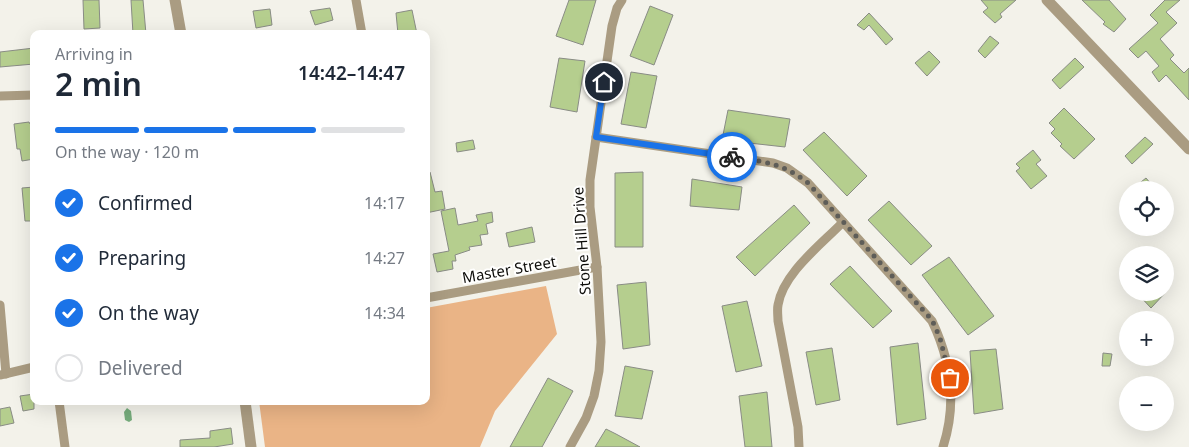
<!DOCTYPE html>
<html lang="en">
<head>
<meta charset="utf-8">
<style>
  :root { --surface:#fff; --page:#f6f6f7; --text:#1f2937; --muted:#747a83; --line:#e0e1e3; --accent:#1a73e8 }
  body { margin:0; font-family:"Noto Sans",sans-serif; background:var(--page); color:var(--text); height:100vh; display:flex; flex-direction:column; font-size:19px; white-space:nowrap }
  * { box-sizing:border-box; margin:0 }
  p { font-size:16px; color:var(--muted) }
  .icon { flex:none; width:28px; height:28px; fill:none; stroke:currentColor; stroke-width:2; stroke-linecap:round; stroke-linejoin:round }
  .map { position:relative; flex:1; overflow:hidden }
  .drawer { position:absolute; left:30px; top:30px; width:400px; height:375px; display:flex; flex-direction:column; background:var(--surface); border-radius:10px; box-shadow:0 5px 20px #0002 }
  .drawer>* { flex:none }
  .fabs { position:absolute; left:1119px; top:181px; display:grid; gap:10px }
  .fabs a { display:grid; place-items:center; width:55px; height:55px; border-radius:50%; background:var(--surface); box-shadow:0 5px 20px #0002; font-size:25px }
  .pin { position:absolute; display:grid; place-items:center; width:42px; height:42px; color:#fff; margin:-21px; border:2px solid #fff; border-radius:50%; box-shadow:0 1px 5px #0007 }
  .courier { position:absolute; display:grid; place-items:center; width:50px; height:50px; margin:-25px; border:4px solid #1a73e8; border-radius:50%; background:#fff; color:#222; box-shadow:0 1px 6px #0007 }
  .overview em { font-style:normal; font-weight:600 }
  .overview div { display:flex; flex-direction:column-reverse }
  .overview { display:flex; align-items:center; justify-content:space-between; height:85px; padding:0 25px }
  h1 { font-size:32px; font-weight:600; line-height:38px }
  .bar { display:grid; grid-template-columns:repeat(4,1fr); gap:8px 5px; align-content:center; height:60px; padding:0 25px }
  .bar i { height:6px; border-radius:4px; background:var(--line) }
  .bar .active { background:var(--accent) }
  .bar p { grid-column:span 4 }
  ol { padding:0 25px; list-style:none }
  li { display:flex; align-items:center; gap:15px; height:55px }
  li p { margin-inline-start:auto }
  li .icon { padding:5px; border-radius:50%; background:var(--accent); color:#fff; stroke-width:4 }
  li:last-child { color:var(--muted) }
  li i { width:28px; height:28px; border:2px solid var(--line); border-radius:50% }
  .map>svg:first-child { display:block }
  .green { fill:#eab486 }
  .water { fill:#76ac7c }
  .building { fill:#b5ce8e; stroke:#898c85 }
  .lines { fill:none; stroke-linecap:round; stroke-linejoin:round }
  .minor { stroke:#aa9c82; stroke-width:9 }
  .tertiary { stroke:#aa9c82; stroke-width:11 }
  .done { stroke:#5e5d58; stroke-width:5; stroke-dasharray:0 9 }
  .route { stroke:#1a73e8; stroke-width:6 }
  .labels { text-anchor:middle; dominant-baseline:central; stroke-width:4; stroke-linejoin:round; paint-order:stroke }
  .street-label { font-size:15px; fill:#0d0d0a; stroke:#fffffe }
</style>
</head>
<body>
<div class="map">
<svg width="1189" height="447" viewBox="0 0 1189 447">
  <rect width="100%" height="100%" fill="#f3f2ea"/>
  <!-- green -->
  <polygon class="green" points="546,286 557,334 495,411 480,447 265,447 259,401 426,401 426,308"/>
  <!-- water -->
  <polygon class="water" points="127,408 131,411 132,420 129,422 125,420 124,412"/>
  <!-- building -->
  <g class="building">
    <polygon points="83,0 99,0 100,28 84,29"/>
    <polygon points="131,0 143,0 146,34 133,34"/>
    <polygon points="569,0 596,0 583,45 556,36"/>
    <polygon points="981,0 1016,0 1000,14 1002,17 995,23 983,12 988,8"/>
    <polygon points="1082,0 1109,0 1126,19 1114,32 1103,24 1105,22"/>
    <polygon points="1165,0 1180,0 1166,12 1177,23 1160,39 1174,55 1170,59 1184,73 1189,68 1189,100 1166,75 1159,82 1152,72 1159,66 1146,51 1138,58 1129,49 1158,23 1150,15"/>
    <polygon points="650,6 673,15 654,65 630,56"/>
    <polygon points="330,8 333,20 315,25 310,11"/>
    <polygon points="270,9 272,25 256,28 253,11"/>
    <polygon points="412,10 417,34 398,34 396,13"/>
    <polygon points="869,13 893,39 886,45 869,25 864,30 857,25"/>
    <polygon points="990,36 999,43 985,58 978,51"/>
    <polygon points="34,48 34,64 0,67 0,52"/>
    <polygon points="929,51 940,62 927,76 915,63"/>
    <polygon points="559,58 585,61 577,112 550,107"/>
    <polygon points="1075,58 1084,67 1060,89 1052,80"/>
    <polygon points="631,72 657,76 646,128 621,124"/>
    <polygon points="1064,108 1095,139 1074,159 1060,146 1062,144 1051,133 1055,129 1049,123"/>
    <polygon points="728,110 790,119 785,147 722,140"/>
    <polygon points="29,122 30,124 34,123 34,134 32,134 34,159 22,161 20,149 17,149 14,124"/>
    <polygon points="824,132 867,176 847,196 803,150"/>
    <polygon points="1145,137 1153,144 1132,164 1125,156"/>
    <polygon points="473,140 475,149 457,152 456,143"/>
    <polygon points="1033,150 1041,160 1036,164 1047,176 1031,189 1016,171 1020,168 1016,164"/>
    <polygon points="426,172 430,172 435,192 442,191 445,209 426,213"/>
    <polygon points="643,172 643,247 615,247 615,173"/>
    <polygon points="1146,178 1156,190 1131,190"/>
    <polygon points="692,179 742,187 739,210 690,206"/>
    <polygon points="34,187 34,221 25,221 22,188"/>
    <polygon points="889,201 932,246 911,265 868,220"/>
    <polygon points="794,205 810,223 755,276 736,257"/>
    <polygon points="455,208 458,225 478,221 476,215 492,212 493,222 486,224 488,234 480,235 482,245 469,247 470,250 455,255 456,261 452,261 453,269 437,272 433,254 449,251 441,211"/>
    <polygon points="532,227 535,242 509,247 506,233"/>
    <polygon points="949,257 994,316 968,335 922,275"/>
    <polygon points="850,266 892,311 873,328 830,284"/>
    <polygon points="646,282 650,345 623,349 617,285"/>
    <polygon points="1136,292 1166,292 1151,308"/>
    <polygon points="747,301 762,366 736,372 722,306"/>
    <polygon points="918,343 926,419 897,425 890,347"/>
    <polygon points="832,348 840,400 816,405 806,352"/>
    <polygon points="996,349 1003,409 974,414 970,351"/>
    <polygon points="1103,353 1112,354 1110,366 1102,366"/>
    <polygon points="625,366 653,371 642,419 615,416"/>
    <polygon points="548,378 573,391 542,447 510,447"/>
    <polygon points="767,392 772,447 745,447 739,396"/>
    <polygon points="34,394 34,409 23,411 20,396"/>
    <polygon points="10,407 14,423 0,426 0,409"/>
    <polygon points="231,428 233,444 214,447 180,447 180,440 210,438 210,431"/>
    <polygon points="606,429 616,434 640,447 595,447"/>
  </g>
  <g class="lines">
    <!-- minor -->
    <g class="minor">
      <polyline points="356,0 362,34"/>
      <polyline points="0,96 34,95"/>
      <path d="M 596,137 L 773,163 L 787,168 L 808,183 L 932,321 C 951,361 957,404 943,447"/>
      <polyline points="426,298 597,267"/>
      <polyline points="0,305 6,374"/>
      <polyline points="0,375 34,367"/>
      <polyline points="59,401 65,447"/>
      <polyline points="570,447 586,418 594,396 599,371 601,342 597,267 590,207 590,180 612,26 617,8 622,0"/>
      <path d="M 799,447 L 798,427 L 778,321 C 778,316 777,310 778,305 C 783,273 822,244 843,222"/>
    </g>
    <!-- tertiary -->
    <g class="tertiary">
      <polyline points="175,0 181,34"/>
      <polyline points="1047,0 1189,149"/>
      <polyline points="245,401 251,447"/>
    </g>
  </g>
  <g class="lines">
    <!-- done -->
    <path class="done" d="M 732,157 C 764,162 781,162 808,183 L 932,320 L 940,338 L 950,378"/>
    <!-- route -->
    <polyline class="route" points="604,82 596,137 732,157"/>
  </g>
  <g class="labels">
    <!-- street labels -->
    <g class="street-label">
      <text transform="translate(581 241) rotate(-94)">Stone Hill Drive</text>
      <text transform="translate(509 269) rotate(-10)">Master Street</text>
    </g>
  </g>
</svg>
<div class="fabs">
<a><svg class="icon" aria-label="locate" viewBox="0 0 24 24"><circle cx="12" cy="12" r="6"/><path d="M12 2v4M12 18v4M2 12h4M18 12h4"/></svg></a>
<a><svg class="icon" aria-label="layers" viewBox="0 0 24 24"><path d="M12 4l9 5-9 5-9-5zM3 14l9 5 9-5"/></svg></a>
<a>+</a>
<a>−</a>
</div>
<div class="pin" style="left:950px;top:378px;background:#ea580c"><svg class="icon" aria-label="bag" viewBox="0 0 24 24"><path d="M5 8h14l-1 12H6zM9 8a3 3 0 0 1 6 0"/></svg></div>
<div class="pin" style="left:604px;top:82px;background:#1f2937"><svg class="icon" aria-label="home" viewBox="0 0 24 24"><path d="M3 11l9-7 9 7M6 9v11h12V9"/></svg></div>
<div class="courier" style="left:732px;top:157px"><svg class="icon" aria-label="bike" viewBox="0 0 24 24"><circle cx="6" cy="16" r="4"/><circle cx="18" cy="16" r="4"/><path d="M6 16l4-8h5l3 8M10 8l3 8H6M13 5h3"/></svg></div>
<section class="drawer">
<div class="overview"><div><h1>2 min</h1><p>Arriving in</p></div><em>14:42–14:47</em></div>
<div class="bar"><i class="active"></i><i class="active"></i><i class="active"></i><i></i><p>On the way · 120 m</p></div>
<ol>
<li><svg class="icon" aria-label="check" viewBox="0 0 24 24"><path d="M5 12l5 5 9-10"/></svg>Confirmed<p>14:17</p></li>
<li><svg class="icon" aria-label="check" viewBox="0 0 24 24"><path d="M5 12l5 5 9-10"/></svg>Preparing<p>14:27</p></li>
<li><svg class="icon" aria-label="check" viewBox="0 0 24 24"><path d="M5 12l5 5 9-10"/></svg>On the way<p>14:34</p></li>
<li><i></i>Delivered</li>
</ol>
</section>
</div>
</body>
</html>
